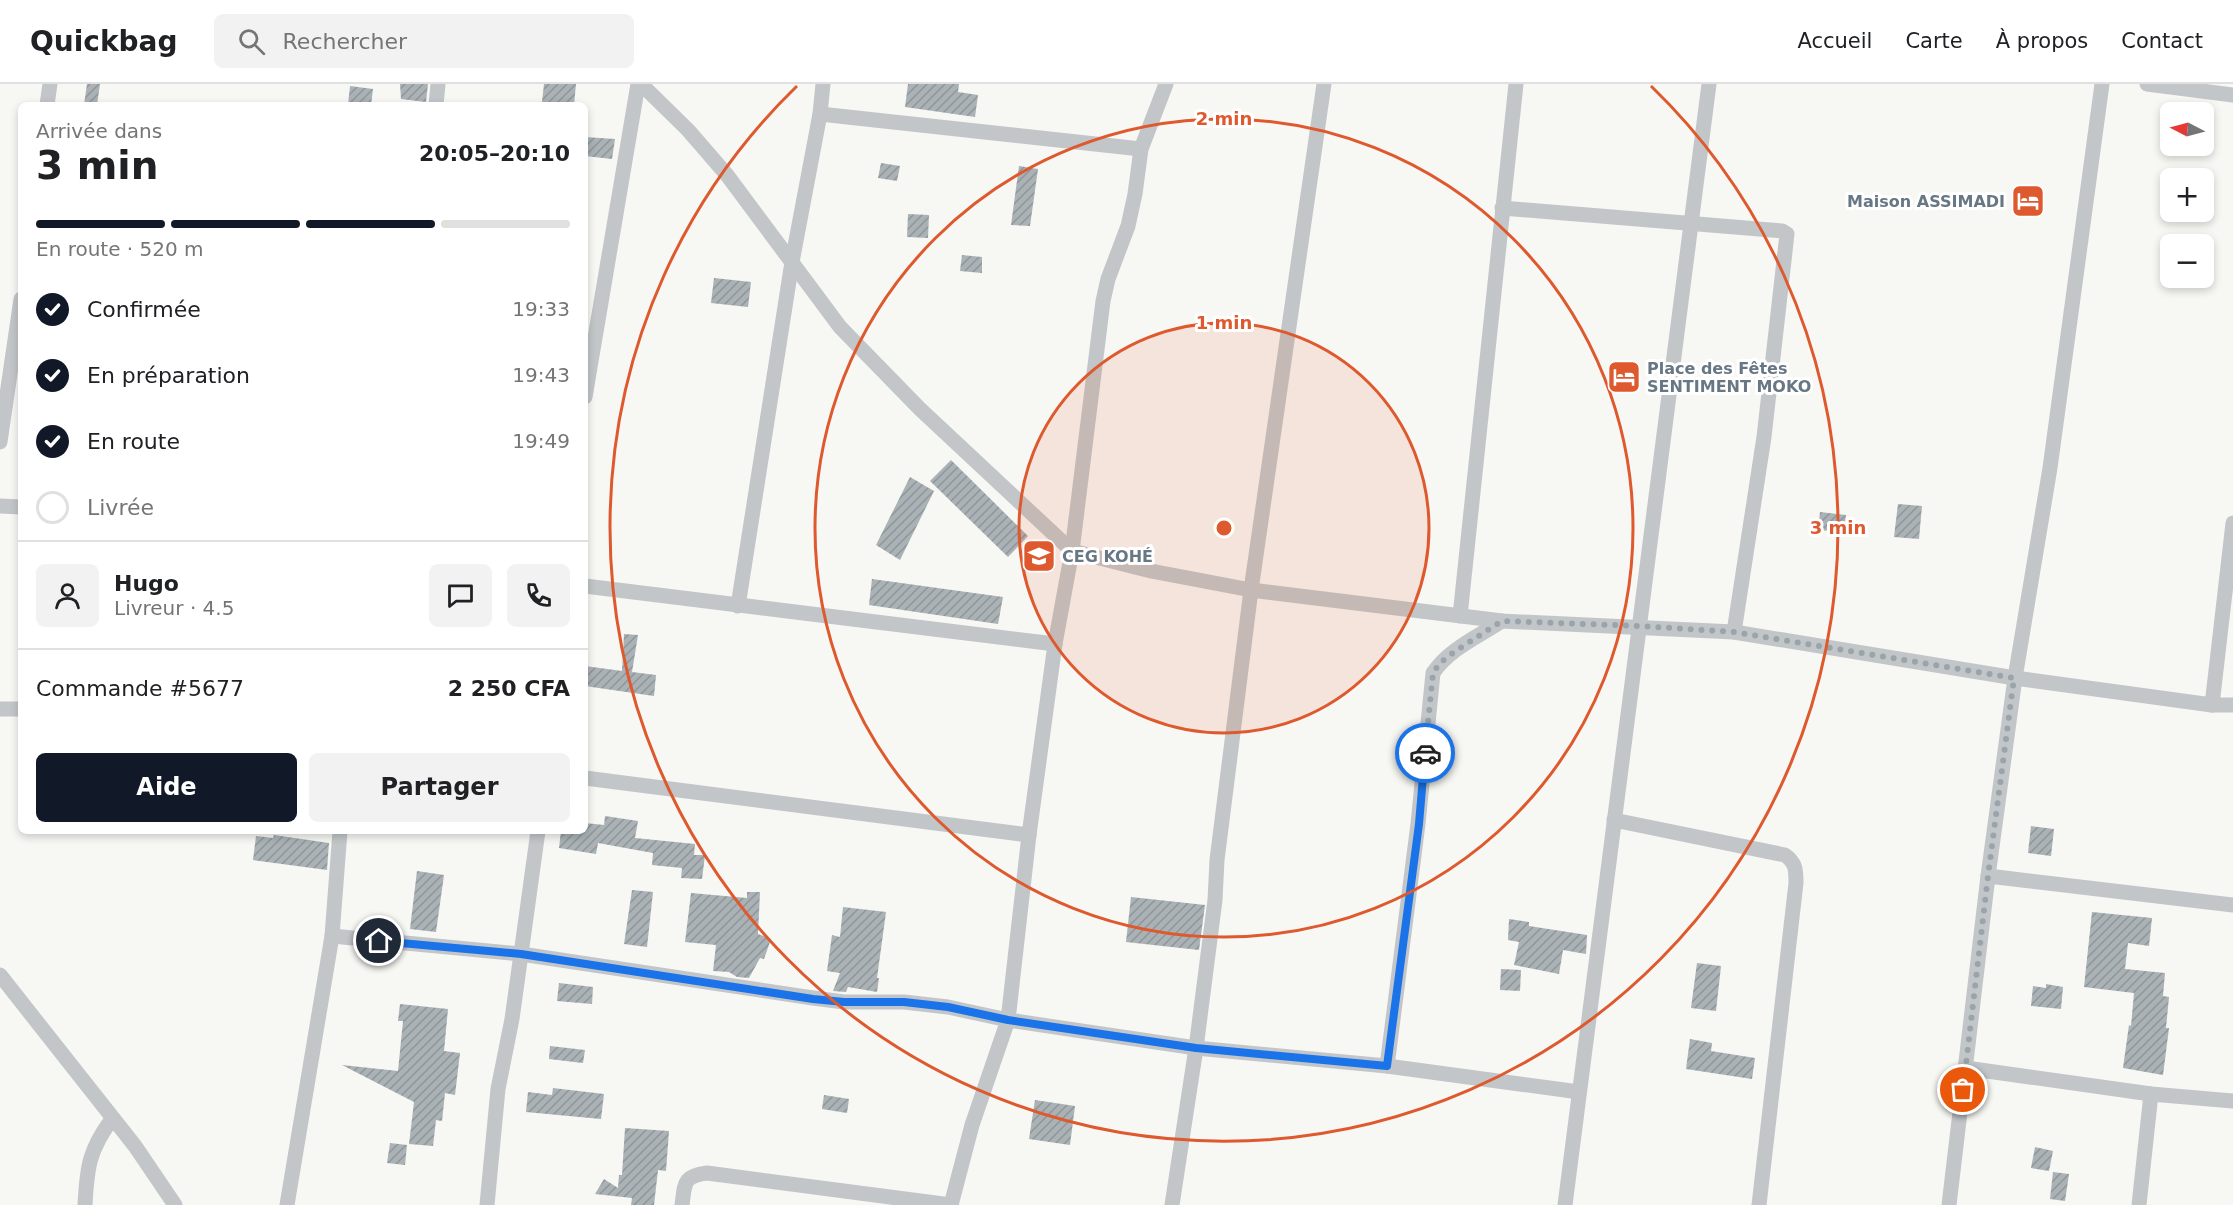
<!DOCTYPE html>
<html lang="fr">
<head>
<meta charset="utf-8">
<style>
  :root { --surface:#fff; --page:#f2f2f2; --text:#202124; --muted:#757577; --line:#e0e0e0; --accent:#111827 }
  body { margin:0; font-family:"DejaVu Sans",sans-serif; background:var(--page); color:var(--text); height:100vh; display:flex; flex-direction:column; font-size:22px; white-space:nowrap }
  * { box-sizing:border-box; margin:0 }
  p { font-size:20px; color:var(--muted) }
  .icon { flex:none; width:33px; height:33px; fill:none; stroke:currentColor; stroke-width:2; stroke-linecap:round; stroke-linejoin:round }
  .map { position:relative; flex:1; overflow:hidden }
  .sheet { position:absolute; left:18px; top:18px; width:570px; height:732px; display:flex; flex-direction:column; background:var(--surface); border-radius:9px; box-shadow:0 3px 9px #0003 }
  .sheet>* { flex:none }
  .needle { width:39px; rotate:276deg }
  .buttons { position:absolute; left:2160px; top:18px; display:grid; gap:12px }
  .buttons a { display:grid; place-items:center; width:54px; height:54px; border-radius:9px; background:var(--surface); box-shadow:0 3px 9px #0003; font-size:30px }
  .pin { position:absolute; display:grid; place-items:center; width:51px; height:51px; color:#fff; margin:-26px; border:3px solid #fff; border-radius:50%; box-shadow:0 2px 6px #0007 }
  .courier { position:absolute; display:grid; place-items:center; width:60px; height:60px; margin:-30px; border:4px solid #1a73e8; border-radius:50%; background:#fff; color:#222; box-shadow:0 2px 8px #0007 }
  .head em { font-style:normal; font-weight:600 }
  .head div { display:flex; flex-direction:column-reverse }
  .head { display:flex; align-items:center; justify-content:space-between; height:102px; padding:0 18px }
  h1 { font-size:39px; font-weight:600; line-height:45px }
  .bar { display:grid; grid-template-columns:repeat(4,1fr); gap:9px 6px; align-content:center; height:72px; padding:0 18px }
  .bar i { height:8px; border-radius:4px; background:var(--line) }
  .bar .active { background:var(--accent) }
  .bar p { grid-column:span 4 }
  .line { display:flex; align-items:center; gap:15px; padding:0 18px; border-top:2px solid var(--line) }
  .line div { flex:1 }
  .round { display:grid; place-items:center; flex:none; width:63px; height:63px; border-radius:9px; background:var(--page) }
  ol { padding:0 18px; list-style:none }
  li { display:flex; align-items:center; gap:18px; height:66px }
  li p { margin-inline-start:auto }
  li .icon { padding:6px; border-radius:50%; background:var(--accent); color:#fff; stroke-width:4 }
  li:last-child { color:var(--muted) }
  li i { width:33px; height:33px; border:3px solid var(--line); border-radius:50% }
  .cta { display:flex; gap:12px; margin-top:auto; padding:12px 18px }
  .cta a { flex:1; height:69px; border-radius:9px; background:var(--accent); color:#fff; font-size:24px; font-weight:600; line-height:69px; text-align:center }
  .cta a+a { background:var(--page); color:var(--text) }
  header { display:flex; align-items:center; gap:36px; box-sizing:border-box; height:84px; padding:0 30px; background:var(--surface); border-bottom:2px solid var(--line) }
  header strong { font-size:28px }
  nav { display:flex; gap:33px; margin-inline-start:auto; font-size:21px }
  .search { width:420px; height:54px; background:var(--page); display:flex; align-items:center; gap:15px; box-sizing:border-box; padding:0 21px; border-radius:9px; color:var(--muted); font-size:22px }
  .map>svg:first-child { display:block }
  .building { fill:url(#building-hatch) }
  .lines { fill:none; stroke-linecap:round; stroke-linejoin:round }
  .minor { stroke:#c2c6c9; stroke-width:15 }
  .done { stroke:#99a4ab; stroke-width:6; stroke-dasharray:0 10.8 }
  .route { stroke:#1a73e8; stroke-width:8 }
  .ring { fill:none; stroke:#de592d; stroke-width:3 }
  .labels { text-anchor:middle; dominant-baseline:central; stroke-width:6; stroke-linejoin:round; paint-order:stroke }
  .poi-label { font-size:16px; font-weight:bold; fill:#677784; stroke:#fff; text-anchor:start }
  .centre { fill:#de592d; stroke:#fff; stroke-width:3 }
  .ring-label { font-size:18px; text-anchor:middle; font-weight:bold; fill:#de592d; stroke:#fff; stroke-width:6; stroke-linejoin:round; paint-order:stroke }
</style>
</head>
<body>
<header>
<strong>Quickbag</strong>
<div class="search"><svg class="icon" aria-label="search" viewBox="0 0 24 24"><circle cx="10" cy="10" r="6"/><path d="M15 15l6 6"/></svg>Rechercher</div>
<nav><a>Accueil</a><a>Carte</a><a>À propos</a><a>Contact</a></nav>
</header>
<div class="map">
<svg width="2233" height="1121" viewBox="0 0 2233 1121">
  <defs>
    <pattern id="building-hatch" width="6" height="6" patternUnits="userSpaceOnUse" patternTransform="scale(1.5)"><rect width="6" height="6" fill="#aab2b6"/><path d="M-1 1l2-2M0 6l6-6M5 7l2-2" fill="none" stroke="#8e969a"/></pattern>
  </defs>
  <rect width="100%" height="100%" fill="#f7f7f4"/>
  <!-- building -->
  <g class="building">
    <polygon points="87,0 100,0 97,21 84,21"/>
    <polygon points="400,0 428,0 426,18 401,15"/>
    <polygon points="544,0 576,0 574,21 542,18"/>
    <polygon points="908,0 959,0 958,8 978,11 975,33 905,23"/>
    <polygon points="350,2 373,5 371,21 348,21"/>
    <polygon points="585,53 615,55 612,75 585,72"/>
    <polygon points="881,79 900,82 897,97 878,94"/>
    <polygon points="1019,82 1038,85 1030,142 1011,141"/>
    <polygon points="908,130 929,131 928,154 907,153"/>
    <polygon points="962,171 982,173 982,189 960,187"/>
    <polygon points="714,194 751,198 748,223 711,219"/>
    <polygon points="951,376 1028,452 1008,473 930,397"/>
    <polygon points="910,393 934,407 900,476 876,461"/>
    <polygon points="1898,420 1922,422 1919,455 1894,453"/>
    <polygon points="1820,428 1846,431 1844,448 1818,446"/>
    <polygon points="872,495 1003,513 998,540 869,521"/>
    <polygon points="624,550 638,551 632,588 656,591 654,612 585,602 585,582 622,587"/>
    <polygon points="605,732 638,737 635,754 695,760 694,771 705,771 702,795 681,794 682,784 652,781 653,769 598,759 596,770 559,764 561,747 585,747 585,739 604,741"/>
    <polygon points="2031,742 2054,745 2051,772 2028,769"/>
    <polygon points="274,751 329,759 327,786 253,776 256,752 273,754"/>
    <polygon points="417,787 444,791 436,848 410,845"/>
    <polygon points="632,806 653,808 647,863 624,860"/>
    <polygon points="747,808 760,808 758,850 771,855 764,875 760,874 749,894 737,893 729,888 713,887 716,861 685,858 691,809 747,814"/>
    <polygon points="1131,813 1205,821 1199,866 1126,858"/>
    <polygon points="843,823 886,828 877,894 879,894 877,908 848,903 846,908 833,907 840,889 827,887 832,851 840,853"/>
    <polygon points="2092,828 2152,834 2149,862 2128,859 2125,885 2165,889 2163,912 2169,913 2166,944 2169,944 2163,991 2123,984 2129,941 2131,942 2134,909 2084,903"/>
    <polygon points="1509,835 1529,838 1529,842 1587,851 1586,870 1563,866 1559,890 1514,881 1519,858 1508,856"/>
    <polygon points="1697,879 1721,882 1716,927 1691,924"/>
    <polygon points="1501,885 1521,886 1520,907 1500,906"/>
    <polygon points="559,899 593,903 592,920 557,917"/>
    <polygon points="2046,900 2063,903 2061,925 2031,922 2033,902 2046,904"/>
    <polygon points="400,920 448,925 444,967 460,969 455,1011 445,1009 442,1037 436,1036 433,1062 409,1060 414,1018 342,981 398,987 403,937 398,937"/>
    <polygon points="1690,955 1712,959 1711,967 1755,974 1752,995 1686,985"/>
    <polygon points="550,962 585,966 583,979 549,975"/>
    <polygon points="553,1004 604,1010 601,1035 526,1028 528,1008 552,1011"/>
    <polygon points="824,1011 849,1015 847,1029 822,1025"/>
    <polygon points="1035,1016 1075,1022 1070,1061 1029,1055"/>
    <polygon points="625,1044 669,1047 666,1087 658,1086 654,1121 631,1121 632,1114 595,1110 604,1095 618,1104 619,1091 622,1091"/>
    <polygon points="390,1059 407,1061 405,1081 387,1079"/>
    <polygon points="2035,1063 2053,1067 2049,1087 2031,1084"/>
    <polygon points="2053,1088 2069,1090 2065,1117 2050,1115"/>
  </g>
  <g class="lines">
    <!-- minor -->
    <g class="minor">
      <polyline points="641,0 688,46 727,91 840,243 920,325 1072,467 1151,487 1251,506 1502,537 1734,548 2015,594 2212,621 2233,621"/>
      <polyline points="2147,0 2233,11"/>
      <polyline points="47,21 50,0"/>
      <polyline points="436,21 438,0"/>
      <polyline points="820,30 1141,65"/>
      <polyline points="1502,124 1782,147 1787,150 1764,353 1734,548"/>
      <polyline points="585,313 638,0"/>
      <polyline points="0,358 21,215"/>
      <polyline points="0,422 21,423"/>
      <polyline points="585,502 1055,560"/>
      <polyline points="738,522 792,178 820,30 823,0"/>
      <polyline points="1460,532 1516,0"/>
      <polyline points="2212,621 2233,439"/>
      <polyline points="0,625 21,625"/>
      <polyline points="585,694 1029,751"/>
      <path d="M 1614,736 L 1785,771 C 1796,779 1796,786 1796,799 L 1759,1121"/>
      <polyline points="1988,792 2233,821"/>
      <polyline points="332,852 521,870 813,914 844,918 904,918 948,923 1008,936 1196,964 1387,982 1579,1008"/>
      <polyline points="0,891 135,1062 175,1121"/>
      <path d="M 1387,982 L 1418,740 L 1433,589 C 1449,565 1479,552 1502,537"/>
      <polyline points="1966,984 2151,1010 2233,1017"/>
      <path d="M 85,1121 C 87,1083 89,1066 112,1035"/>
      <polyline points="287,1121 332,852 340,747"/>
      <polyline points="487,1121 498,1005 512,935 538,747"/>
      <path d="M 682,1121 C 685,1099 683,1092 707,1089 L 951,1121"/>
      <polyline points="951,1121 972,1041 1008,936 1029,751 1055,560 1072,467 1103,217 1108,195 1128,142 1135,110 1141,65 1166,0"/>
      <polyline points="1172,1121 1196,964 1215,816 1217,776 1251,506 1324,0"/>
      <polyline points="1565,1121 1709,0"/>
      <polyline points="1949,1121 1988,792 2015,594 2050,384 2102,0"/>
      <polyline points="2139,1121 2151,1010"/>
    </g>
  </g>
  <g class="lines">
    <!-- done -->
    <polyline class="done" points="1425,669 1433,589 1440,579 1454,568 1502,537 1640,542 1734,548 2014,594 1988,792 1963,1006"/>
    <!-- route -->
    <polyline class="route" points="379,857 521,870 813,915 844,918 904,918 948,923 1008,936 1196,964 1387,982 1419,740 1425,669"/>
  </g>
  <!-- distance rings -->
  <circle cx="1224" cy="444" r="205" fill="#de592d" fill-opacity=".12"/>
  <g class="ring">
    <circle cx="1224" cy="444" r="205"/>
    <circle cx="1224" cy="444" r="409"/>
    <path d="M1651 2A614 614 0 1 1 797 2"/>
  </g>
  <!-- icons -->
  <defs>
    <g id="hotel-square" transform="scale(1.725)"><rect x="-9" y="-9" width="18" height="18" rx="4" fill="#de592d" stroke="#fff"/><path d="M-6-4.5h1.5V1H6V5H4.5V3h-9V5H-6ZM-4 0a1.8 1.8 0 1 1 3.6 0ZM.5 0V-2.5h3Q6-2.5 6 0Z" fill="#fff"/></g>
    <g id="school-square" transform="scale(1.725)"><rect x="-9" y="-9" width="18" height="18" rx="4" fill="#de592d" stroke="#fff"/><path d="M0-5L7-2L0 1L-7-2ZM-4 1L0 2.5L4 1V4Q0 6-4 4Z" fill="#fff"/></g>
  </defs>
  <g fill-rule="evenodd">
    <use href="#hotel-square" x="2028" y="117"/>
    <use href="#hotel-square" x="1624" y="293"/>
    <use href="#school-square" x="1039" y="472"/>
  </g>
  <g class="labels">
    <!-- poi labels -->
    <g class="poi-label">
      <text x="2005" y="117" text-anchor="end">Maison ASSIMADI</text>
      <text x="1647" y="284">Place des Fêtes<tspan x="1647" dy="18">SENTIMENT MOKO</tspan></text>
      <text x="1062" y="472">CEG KOHÉ</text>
    </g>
  </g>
  <circle cx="1224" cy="444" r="9" class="centre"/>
  <g class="ring-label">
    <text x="1224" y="41">2 min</text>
    <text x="1224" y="245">1 min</text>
    <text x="1838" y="450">3 min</text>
  </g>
</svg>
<div class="buttons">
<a><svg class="needle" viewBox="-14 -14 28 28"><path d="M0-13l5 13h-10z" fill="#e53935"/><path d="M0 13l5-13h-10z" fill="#757577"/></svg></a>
<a>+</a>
<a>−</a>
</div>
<div class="pin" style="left:1963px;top:1006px;background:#ea580c"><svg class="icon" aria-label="bag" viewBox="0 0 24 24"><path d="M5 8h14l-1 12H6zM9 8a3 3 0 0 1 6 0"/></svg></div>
<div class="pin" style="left:379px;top:857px;background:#1f2937"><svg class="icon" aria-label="home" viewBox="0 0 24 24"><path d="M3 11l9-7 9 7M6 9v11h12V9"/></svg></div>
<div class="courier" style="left:1425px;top:669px"><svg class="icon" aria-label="car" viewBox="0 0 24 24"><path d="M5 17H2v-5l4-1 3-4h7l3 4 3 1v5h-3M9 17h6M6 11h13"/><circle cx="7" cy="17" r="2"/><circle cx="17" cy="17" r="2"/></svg></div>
<section class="sheet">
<div class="head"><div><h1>3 min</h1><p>Arrivée dans</p></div><em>20:05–20:10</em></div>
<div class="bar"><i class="active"></i><i class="active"></i><i class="active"></i><i></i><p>En route · 520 m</p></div>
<ol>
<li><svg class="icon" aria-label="check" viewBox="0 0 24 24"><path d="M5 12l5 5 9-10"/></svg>Confirmée<p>19:33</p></li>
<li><svg class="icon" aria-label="check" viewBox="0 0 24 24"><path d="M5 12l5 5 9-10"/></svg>En préparation<p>19:43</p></li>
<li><svg class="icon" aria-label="check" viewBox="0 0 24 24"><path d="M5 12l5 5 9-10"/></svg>En route<p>19:49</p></li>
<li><i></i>Livrée</li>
</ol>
<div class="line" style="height:108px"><a class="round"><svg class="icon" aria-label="person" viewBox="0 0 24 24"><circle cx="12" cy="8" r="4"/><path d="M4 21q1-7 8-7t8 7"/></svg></a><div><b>Hugo</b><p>Livreur · 4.5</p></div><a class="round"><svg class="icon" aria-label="chat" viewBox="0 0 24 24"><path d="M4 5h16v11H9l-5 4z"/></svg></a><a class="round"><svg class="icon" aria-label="phone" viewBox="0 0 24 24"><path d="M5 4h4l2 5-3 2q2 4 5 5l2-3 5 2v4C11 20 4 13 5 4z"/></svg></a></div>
<div class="line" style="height:78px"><div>Commande #5677</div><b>2 250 CFA</b></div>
<div class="cta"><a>Aide</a><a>Partager</a></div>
</section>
</div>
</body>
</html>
